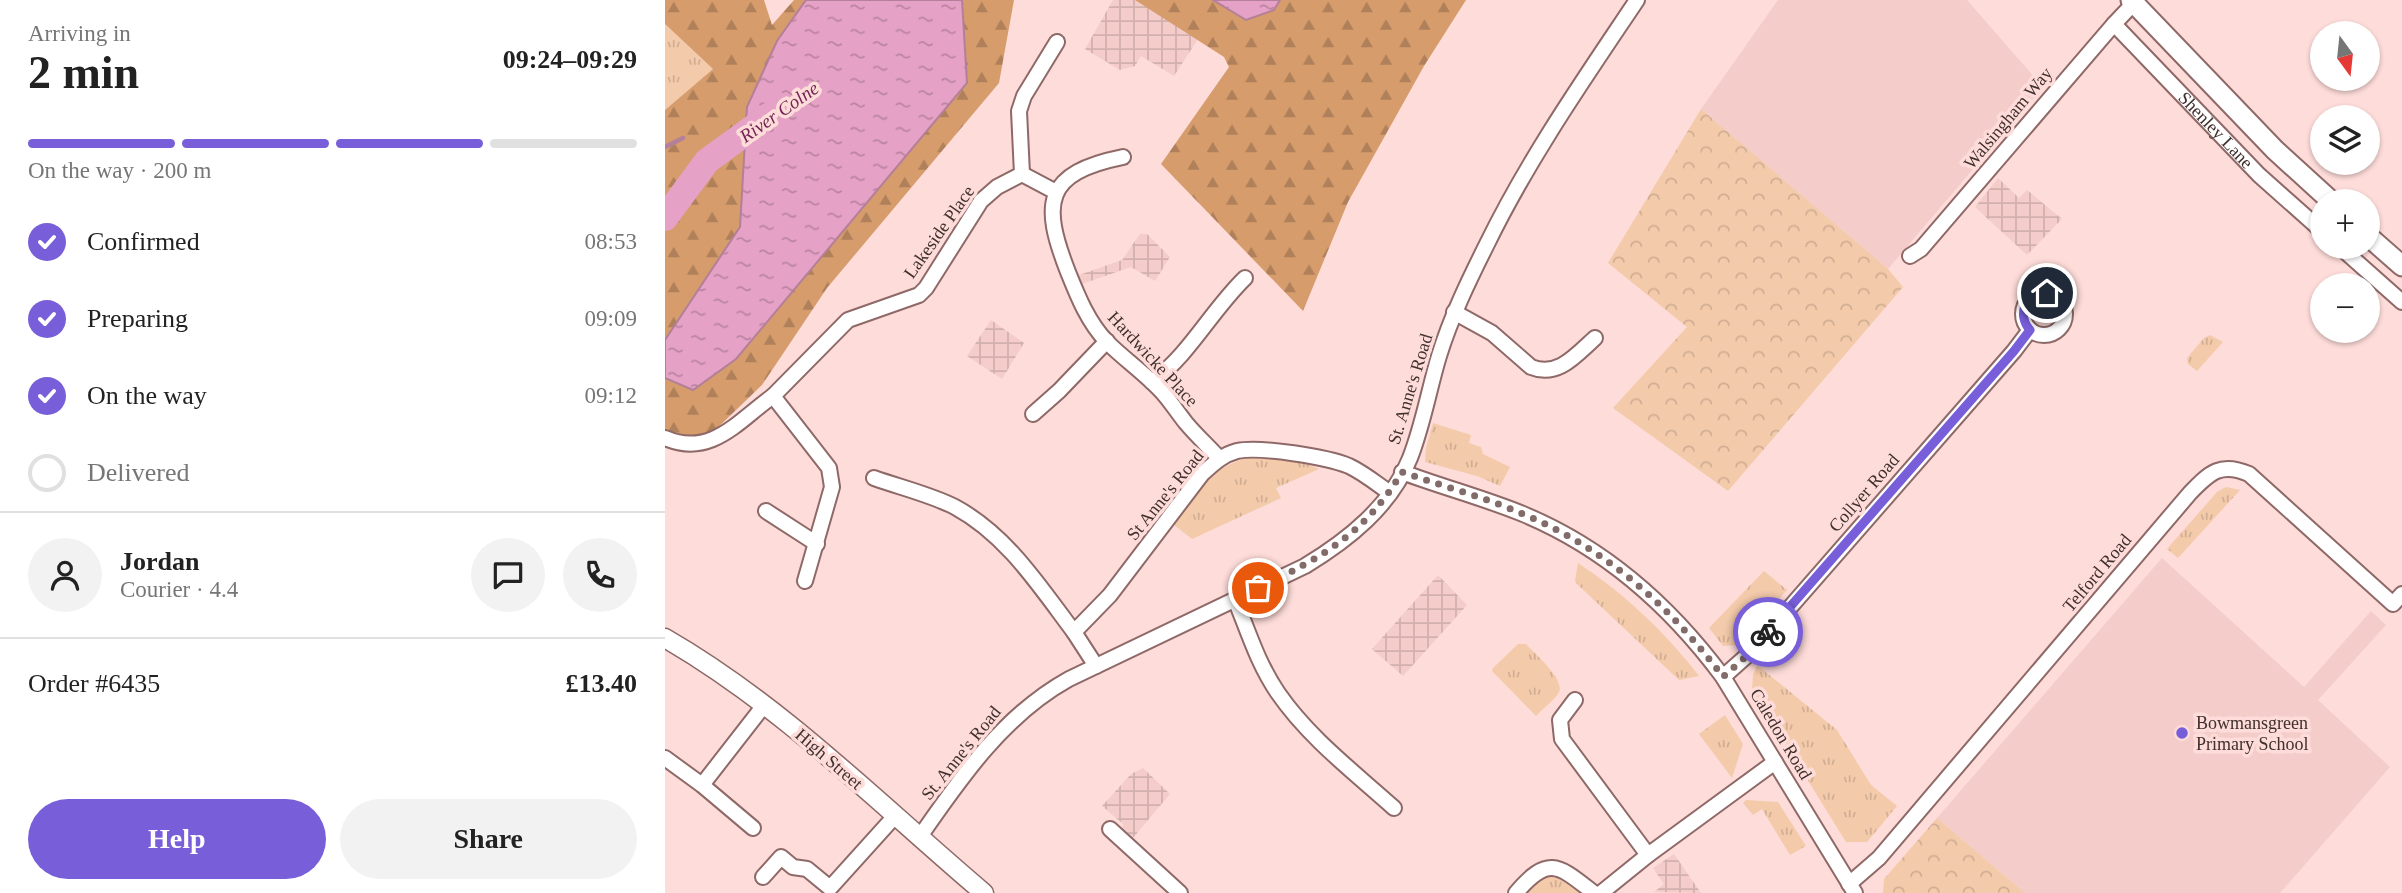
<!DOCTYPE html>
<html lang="en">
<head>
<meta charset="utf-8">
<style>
  :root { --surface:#fff; --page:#f2f2f2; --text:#222; --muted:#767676; --line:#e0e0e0; --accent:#785ed9 }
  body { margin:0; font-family:Georgia,serif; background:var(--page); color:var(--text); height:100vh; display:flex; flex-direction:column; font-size:26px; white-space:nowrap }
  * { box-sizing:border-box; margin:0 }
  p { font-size:23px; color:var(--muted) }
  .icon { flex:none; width:38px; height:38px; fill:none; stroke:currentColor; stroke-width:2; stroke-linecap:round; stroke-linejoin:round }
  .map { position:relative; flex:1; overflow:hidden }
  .panel { display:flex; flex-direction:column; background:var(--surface); width:665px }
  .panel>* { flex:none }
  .needle { width:46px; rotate:165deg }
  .buttons { position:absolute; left:1645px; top:21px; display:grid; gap:14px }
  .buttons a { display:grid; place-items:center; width:70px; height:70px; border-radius:50%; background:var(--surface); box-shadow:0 2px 5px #0004; font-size:35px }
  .pin { position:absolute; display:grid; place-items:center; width:60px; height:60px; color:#fff; margin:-30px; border:4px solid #fff; border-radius:50%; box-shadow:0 2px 7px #0007 }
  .courier { position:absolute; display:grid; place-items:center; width:70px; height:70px; margin:-35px; border:5px solid #785ed9; border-radius:50%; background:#fff; color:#222; box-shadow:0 2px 9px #0007 }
  .overview em { font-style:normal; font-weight:700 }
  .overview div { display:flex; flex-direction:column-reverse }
  .overview { display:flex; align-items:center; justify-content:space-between; height:119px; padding:0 28px }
  h1 { font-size:46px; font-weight:700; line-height:52px }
  .bar { display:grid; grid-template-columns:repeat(4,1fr); gap:10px 7px; align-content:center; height:84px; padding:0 28px }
  .bar i { height:9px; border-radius:5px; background:var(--line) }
  .bar .selected { background:var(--accent) }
  .bar p { grid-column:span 4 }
  .line { display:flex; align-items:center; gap:18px; padding:0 28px; border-top:2px solid var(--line) }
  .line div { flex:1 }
  .round { display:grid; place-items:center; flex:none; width:74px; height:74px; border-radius:37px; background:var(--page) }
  ol { padding:0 28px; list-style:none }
  li { display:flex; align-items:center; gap:21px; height:77px }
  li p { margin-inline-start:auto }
  li .icon { padding:7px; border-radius:50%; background:var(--accent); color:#fff; stroke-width:4 }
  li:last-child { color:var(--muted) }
  li i { width:38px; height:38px; border:4px solid var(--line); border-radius:50% }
  .cta { display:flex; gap:14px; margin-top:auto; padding:14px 28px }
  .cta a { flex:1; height:80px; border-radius:42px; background:var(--accent); color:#fff; font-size:28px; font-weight:700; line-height:80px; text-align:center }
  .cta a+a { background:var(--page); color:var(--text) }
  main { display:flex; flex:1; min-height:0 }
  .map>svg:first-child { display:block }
  .built { fill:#f4ccca }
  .industrial { fill:url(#industrial-grid) }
  .grass { fill:url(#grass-tufts) }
  .forest { fill:url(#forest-firs) }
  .park { fill:url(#park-crowns) }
  .water { fill:url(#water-ripples); stroke:#b47f98; stroke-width:2 }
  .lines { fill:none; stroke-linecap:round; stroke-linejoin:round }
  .stream { stroke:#b47f98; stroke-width:4.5 }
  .river { stroke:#e5a1c6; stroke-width:26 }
  .minor-casing { stroke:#8e6967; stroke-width:18 }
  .tertiary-casing { stroke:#8e6967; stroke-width:21 }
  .secondary-casing { stroke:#8e6967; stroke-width:23 }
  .minor { stroke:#fff; stroke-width:14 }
  .tertiary { stroke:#fff; stroke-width:18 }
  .secondary { stroke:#fff; stroke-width:19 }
  .done { stroke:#826c6a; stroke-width:7; stroke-dasharray:0 12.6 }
  .route { stroke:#785ed9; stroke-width:9 }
  .poi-dot { fill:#785ed9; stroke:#fedcd9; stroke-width:2.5 }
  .labels { text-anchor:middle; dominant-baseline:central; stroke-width:7; stroke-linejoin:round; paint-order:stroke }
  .street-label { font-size:18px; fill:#40302e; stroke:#fedcd9 }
  .poi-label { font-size:18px; fill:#40302e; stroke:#fedcd9; text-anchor:start }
  .water-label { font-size:19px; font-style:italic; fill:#742557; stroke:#fedcd9 }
</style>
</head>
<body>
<main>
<section class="panel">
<div class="overview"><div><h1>2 min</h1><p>Arriving in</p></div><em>09:24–09:29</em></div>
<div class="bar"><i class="selected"></i><i class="selected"></i><i class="selected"></i><i></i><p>On the way · 200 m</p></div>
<ol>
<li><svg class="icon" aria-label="check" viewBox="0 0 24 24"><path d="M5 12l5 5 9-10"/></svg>Confirmed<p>08:53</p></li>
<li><svg class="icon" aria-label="check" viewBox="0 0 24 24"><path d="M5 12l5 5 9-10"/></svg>Preparing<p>09:09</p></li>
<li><svg class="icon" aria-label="check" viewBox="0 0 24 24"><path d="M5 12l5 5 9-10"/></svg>On the way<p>09:12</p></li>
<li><i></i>Delivered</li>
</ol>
<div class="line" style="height:126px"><a class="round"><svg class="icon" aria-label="person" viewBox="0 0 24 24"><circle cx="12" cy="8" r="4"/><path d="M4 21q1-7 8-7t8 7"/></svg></a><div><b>Jordan</b><p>Courier · 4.4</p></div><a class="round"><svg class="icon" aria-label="chat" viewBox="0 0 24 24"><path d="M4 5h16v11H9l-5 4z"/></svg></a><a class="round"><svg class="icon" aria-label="phone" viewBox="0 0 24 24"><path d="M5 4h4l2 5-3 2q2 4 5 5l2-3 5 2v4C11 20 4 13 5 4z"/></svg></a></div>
<div class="line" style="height:91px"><div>Order #6435</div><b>£13.40</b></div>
<div class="cta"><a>Help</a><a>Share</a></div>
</section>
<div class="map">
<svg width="1737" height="893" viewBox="0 0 1737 893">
  <defs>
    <pattern id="industrial-grid" width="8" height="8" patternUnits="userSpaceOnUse" patternTransform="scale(1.75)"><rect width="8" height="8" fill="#f4ccca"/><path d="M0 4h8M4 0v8" fill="none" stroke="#d2b0ae"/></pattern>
    <pattern id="grass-tufts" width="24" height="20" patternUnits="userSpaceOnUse" patternTransform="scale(1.75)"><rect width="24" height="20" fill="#f3caaa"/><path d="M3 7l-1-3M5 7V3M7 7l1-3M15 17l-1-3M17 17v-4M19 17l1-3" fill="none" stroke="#d1ae93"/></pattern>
    <pattern id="forest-firs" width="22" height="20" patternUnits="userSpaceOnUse" patternTransform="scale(1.75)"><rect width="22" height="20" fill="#d69c6c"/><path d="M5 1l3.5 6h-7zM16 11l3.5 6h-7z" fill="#af8059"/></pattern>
    <pattern id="park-crowns" width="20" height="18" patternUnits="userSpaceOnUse" patternTransform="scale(1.75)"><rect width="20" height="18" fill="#f3caaa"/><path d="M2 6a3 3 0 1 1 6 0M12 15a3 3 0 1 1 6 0" fill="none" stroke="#d1ae93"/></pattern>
    <pattern id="water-ripples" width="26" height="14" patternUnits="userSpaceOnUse" patternTransform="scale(1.75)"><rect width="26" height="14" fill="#e5a1c6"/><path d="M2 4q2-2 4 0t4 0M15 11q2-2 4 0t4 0" fill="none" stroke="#bb84a1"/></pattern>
  </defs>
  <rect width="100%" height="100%" fill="#fedcd9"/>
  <!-- built -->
  <g class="built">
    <polygon points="1113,0 1302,0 1378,87 1223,269 1036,109"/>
    <polygon points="1497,558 1639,687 1706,611 1721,625 1653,700 1725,767 1615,893 1360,893 1272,818"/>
  </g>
  <!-- industrial -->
  <g class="industrial">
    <polygon points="448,0 470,0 533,39 509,76 476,56 470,66 455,70 420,49"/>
    <polygon points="1333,178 1354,198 1362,190 1397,219 1362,255 1310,207"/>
    <polygon points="475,234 482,234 505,257 490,281 466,267 417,284 414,275 457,260"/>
    <polygon points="326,320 359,343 337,379 302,356"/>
    <polygon points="773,575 802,605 738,676 707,649"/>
    <polygon points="478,768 505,794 467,839 457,829 458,824 437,806 466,774"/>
    <polygon points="1009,854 1036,893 989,892 999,884 988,868"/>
  </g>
  <!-- grass -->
  <g class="grass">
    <polygon points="0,24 48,69 0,110"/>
    <polygon points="1545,335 1558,342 1532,371 1523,364 1522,358 1539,338"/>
    <polygon points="768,423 806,435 804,443 816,447 818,454 845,467 835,486 812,476 760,462 761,448"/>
    <path d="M 584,457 L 640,463 L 654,469 L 611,488 L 616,498 L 527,539 L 508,524 C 533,490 542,470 584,457 Z"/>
    <polygon points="1561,487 1575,490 1513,558 1502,549 1552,492"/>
    <path d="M 913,563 C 960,594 1000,632 1034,676 L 1014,680 L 913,585 L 910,581 Z"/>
    <polygon points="1099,571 1122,590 1073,645 1058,646 1044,628"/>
    <path d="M 853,644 L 861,644 C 869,653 900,679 894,692 C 890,700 877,709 871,716 L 827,671 L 828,668 Z"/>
    <polygon points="1092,665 1172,730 1206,785 1232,806 1202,842 1181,842 1087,690 1088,675"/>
    <polygon points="1060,715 1078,744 1067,778 1034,734"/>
    <polygon points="1081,800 1113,802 1141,846 1125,855 1097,809 1088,815 1078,803"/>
    <polygon points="885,874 897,877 916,893 859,893 870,880"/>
  </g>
  <!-- forest -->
  <g class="forest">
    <polygon points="0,0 99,0 107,25 129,0 141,0 112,41 82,107 75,227 0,340 0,110 48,69 0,24"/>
    <polygon points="297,0 349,0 334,83 162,288 97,385 44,436 14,439 0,431 0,378 28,390 302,83"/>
    <polygon points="470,0 548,0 581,20 608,10 615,0 801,0 759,66 683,202 638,311 496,164 564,67 559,57"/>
  </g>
  <!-- park -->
  <g class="park">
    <polygon points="1036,109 1223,269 1238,287 1063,491 948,408 1022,327 943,263"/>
    <polygon points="1272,818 1360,893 1218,893 1219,879"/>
  </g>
  <!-- water -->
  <g class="water">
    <polygon points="141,0 297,0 302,83 71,359 28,390 0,378 0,340 75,227 82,107 112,41"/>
    <polygon points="548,0 615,0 609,10 581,20"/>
  </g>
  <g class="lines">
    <!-- stream -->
    <polyline class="stream" points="0,147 18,138"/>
    <!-- river -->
    <polyline class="river" points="0,218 42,161 108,113"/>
    <!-- minor casing -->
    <g class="minor-casing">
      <g id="minor">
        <path id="s1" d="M 1449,24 L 1594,175 L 1657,231"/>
        <path d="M 458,157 C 379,173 376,203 403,272 C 413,297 423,322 442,342 C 460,360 481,374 498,393 C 506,402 513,413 521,423 C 531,435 543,446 554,458"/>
        <polyline points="357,174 391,192"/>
        <polyline points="1675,247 1737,302"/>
        <polyline points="1245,256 1256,249 1449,24 1469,3"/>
        <circle cx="1379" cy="314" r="21"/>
        <path d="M 789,312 L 827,333 L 866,367 C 893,378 911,355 930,338"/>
        <path d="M 487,382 C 525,354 546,311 580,278"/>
        <polyline points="368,414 394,391 442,341"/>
        <path d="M 0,438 C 46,458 73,421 108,396"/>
        <path d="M 737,472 C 777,487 819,498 858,514 C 940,548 1006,607 1058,677 L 1190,893"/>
        <path d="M 209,478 C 234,487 267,495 290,507 C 342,535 375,587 409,632"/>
        <polyline points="101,511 152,544"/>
        <polyline points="140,581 167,487 164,468 108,396 183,320 254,295 261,288 316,201 332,187 357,174 354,111 359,96 392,42"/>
        <path d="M 570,599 C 583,631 593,664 613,693 C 644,738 689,772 729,808"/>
        <path d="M 431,666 L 409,632 L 445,595 L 537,474 C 548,464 557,455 572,451 C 595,446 662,457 684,466 C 699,473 712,484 725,493"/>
        <polyline points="1058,677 1086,652 1349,351 1365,330"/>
        <polyline points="910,700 895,720 897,739 983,855"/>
        <polyline points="0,758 37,785 88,828"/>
        <polyline points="37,785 100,704"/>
        <polyline points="445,829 515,893"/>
        <path d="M 254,838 C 296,777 339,715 404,679 L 640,566 C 683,540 726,506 745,458 C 758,425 764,389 774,356 C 786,317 804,280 822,244 C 864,158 919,79 972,0"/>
        <polyline points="98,877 116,857 128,867 142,869 165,888 230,816"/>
        <path d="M 1184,884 L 1214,858 L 1525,493 C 1545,472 1556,462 1584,474 L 1728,604 L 1737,594"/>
        <path d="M 851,893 C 884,854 894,866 929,893"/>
        <polyline points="936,893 983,855 1110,762"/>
      </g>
    </g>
    <!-- tertiary casing -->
    <g class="tertiary-casing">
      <path id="tertiary" d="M 0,638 C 118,706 215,805 319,893"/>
    </g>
    <!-- secondary casing -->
    <g class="secondary-casing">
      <g id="secondary">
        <polyline points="1466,0 1610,150 1666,201"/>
        <polyline points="1703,236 1737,266"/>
      </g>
    </g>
    <!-- minor -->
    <use href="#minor" class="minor"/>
    <!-- tertiary -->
    <use href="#tertiary" class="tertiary"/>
    <!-- secondary -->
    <use href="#secondary" class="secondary"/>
  </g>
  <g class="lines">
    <!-- done -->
    <path class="done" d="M 593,588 C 656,558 700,534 737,472 C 777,486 819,497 858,514 C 940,548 1006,607 1058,677 L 1086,652 L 1103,632"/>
    <!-- route -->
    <path class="route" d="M 1103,632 L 1349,351 L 1365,330 C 1351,314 1361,293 1382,293"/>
  </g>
  <!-- markers -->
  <circle class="poi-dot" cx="1517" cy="733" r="7"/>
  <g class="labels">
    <!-- street labels -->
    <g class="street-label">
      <text transform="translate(1343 118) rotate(-50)">Walsingham Way</text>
      <text stroke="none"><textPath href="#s1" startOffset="147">Shenley Lane</textPath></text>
      <text transform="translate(274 232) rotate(-55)">Lakeside Place</text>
      <text transform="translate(488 359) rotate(47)">Hardwicke Place</text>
      <text transform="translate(745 389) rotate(-73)">St. Anne's Road</text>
      <text transform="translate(1199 493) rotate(-49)">Collyer Road</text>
      <text transform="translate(500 495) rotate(-51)">St Anne's Road</text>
      <text transform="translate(1432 573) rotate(-50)">Telford Road</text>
      <text transform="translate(1116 734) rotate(59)">Caledon Road</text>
      <text transform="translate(296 753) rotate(-51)">St. Anne's Road</text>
      <text transform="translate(164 759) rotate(41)">High Street</text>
    </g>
    <!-- poi labels -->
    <g class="poi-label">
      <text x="1531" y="723">Bowmansgreen<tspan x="1531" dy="21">Primary School</tspan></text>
    </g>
    <!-- water labels -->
    <g class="water-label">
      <text transform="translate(114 112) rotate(-35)">River Colne</text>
    </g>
  </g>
</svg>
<div class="buttons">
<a><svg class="needle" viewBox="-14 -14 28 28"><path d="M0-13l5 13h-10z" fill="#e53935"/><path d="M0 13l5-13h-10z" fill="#767676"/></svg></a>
<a><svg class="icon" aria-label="layers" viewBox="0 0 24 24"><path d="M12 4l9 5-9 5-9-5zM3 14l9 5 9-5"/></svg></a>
<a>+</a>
<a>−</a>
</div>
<div class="pin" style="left:593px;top:588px;background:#ea580c"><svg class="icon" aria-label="bag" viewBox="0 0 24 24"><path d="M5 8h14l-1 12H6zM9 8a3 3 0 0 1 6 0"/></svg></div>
<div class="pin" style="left:1382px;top:293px;background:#1f2937"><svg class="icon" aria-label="home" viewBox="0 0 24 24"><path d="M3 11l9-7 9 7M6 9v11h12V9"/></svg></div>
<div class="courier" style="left:1103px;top:632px"><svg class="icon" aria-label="bike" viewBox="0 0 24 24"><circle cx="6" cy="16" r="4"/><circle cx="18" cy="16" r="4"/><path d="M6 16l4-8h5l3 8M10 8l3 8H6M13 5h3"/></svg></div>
</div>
</main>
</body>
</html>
